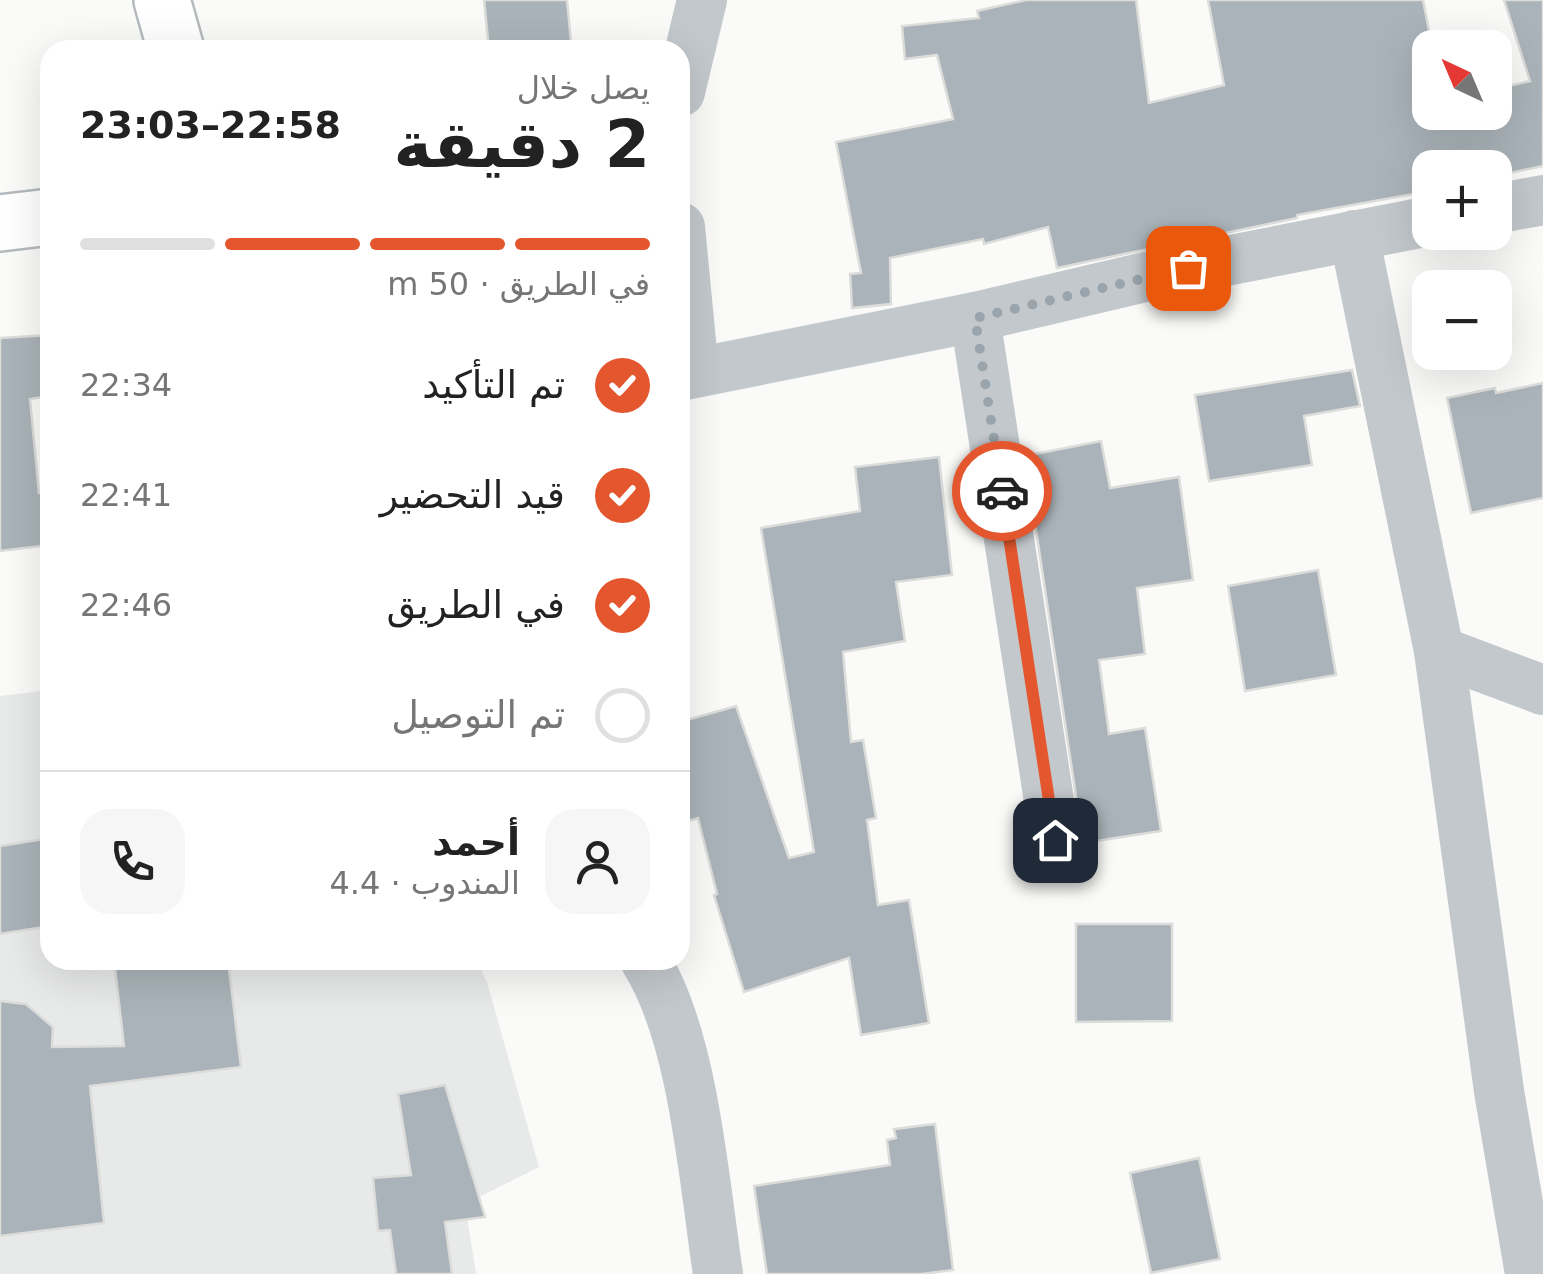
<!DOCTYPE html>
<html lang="ar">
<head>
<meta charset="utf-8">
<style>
  :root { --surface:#fff; --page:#f6f6f6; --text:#222; --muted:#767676; --line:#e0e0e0; --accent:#e4572e }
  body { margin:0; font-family:"DejaVu Sans",Vazirmatn,sans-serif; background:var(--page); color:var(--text); direction:rtl; height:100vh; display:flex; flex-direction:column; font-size:38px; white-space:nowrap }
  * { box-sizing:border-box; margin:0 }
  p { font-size:32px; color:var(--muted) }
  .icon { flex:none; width:55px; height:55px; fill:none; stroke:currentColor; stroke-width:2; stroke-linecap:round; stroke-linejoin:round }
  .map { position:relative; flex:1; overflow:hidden; direction:ltr }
  .panel { position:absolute; left:40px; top:40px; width:650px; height:930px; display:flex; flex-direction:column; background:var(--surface); border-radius:30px; box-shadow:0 10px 40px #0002; direction:rtl }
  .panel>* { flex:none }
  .needle { width:65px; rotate:316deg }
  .tools { position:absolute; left:1412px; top:30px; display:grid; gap:20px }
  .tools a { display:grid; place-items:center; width:100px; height:100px; border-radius:20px; background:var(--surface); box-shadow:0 10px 40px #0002; font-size:50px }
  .pin { position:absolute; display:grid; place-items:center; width:85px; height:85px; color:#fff; margin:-42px; border-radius:20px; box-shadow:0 5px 15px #0006 }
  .courier { position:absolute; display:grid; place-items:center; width:100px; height:100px; margin:-50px; border:8px solid #e4572e; border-radius:50%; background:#fff; color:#222; box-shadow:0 2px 12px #0007 }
  .overview em { font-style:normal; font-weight:600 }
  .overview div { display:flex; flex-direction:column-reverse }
  .overview { display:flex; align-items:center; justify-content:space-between; height:170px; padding:0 40px }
  h1 { font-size:65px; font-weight:600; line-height:75px }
  .bar { display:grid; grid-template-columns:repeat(4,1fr); gap:15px 10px; align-content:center; height:120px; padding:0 40px }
  .bar i { height:12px; border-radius:8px; background:var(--line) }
  .bar .current { background:var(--accent) }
  .bar p { grid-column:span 4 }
  .line { display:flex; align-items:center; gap:25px; padding:0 40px; border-top:2px solid var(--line) }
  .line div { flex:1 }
  .round { display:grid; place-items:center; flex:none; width:105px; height:105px; border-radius:30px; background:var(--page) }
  ol { padding:0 40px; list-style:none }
  li { display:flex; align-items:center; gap:30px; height:110px }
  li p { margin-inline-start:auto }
  li .icon { padding:10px; border-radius:50%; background:var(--accent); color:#fff; stroke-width:4 }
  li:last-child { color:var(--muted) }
  li i { width:55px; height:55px; border:5px solid var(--line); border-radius:50% }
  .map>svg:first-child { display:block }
  .built { fill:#e8e9e9 }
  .building { fill:#aab3b9; stroke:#dcdcda; stroke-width:2.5 }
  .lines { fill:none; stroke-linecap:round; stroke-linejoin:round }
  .primary-casing { stroke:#b5babe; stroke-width:60 }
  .minor { stroke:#c3c8cc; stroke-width:50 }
  .primary { stroke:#fff; stroke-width:55 }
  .done { stroke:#99a4ac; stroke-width:10; stroke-dasharray:0 18 }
  .route { stroke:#e4572e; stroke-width:12 }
</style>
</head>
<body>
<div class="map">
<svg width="1543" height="1274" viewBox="0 0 1543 1274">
  <rect width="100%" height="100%" fill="#fafaf8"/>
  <!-- built -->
  <polygon class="built" points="50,690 50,960 476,960 487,982 539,1167 465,1204 476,1274 0,1274 0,696"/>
  <!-- building -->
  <g class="building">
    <polygon points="484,0 567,0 571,42 489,50"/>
    <polygon points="1026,0 1136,0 1149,103 1224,85 1208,0 1423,0 1430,36 1430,112 1495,112 1495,89 1530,81 1504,0 1543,0 1543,166 1495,176 1495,168 1430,168 1430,191 1297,215 1297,218 1057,268 1048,227 984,244 983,239 890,258 891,304 852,308 850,274 861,273 836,142 953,119 937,55 905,59 902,26 979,18 977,11"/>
    <polygon points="50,335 50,396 30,399 39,493 50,492 50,545 0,551 0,338"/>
    <polygon points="1352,370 1360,406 1304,416 1312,465 1209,481 1195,395"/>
    <polygon points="1543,383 1543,498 1471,513 1447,398 1495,388 1496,393"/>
    <polygon points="1101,441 1110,488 1179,477 1193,580 1137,588 1145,654 1099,660 1109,734 1145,728 1161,831 1083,843 1025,456"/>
    <polygon points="939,457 952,575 896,582 905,641 843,652 851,742 863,740 876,818 867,820 878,905 909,900 929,1023 861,1035 849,958 744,992 714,895 717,894 698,818 685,822 680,804 680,722 736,706 789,858 814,852 761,528 860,511 855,467"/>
    <polygon points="1318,570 1336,675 1245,691 1228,586"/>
    <polygon points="50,838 50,926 0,934 0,846"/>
    <polygon points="1076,924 1172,924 1172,1021 1076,1022"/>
    <polygon points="114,960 228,960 241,1067 90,1086 104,1223 0,1236 0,1001 26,1004 53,1027 52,1047 124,1046"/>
    <polygon points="445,1085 485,1217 445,1222 452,1274 396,1274 390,1230 378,1231 373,1178 411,1175 398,1094"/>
    <polygon points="935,1124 953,1270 921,1274 767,1274 754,1186 890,1165 887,1140 896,1138 894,1129"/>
    <polygon points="1199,1158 1220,1259 1151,1273 1130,1173"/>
  </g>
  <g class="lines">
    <!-- primary casing -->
    <g class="primary-casing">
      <g id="primary">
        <polyline points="162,0 176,50"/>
        <polyline points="0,223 50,217"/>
      </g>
    </g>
    <!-- minor -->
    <g class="minor">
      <polyline points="680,92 702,0"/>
      <polyline points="1495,209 1543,200"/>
      <polyline points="680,227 694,373"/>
      <polyline points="1354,235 1439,651 1499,1091 1530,1274"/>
      <polyline points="975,317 1055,840"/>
      <polyline points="680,376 975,317 1154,275 1430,221"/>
      <polyline points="1439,651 1543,690"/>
      <path d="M 645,960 C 694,1037 704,1182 718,1274"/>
    </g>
    <!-- primary -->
    <use href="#primary" class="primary"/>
  </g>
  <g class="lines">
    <!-- done -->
    <polyline class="done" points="1002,491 975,318 1188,268"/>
    <!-- route -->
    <polyline class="route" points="1002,491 1055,840"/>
  </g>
</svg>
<div class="tools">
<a><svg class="needle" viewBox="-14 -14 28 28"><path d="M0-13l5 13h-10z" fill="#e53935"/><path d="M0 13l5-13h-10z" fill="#767676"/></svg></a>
<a>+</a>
<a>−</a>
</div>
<div class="pin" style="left:1188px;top:268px;background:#ea580c"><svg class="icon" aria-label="bag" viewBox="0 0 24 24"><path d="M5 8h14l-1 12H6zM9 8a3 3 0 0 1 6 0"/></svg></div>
<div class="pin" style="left:1055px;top:840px;background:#1f2937"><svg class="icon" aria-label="home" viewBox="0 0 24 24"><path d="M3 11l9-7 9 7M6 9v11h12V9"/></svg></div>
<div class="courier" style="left:1002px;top:491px"><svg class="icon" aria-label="car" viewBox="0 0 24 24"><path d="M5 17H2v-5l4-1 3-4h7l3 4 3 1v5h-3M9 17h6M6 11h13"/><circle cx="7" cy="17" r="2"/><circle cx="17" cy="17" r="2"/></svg></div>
<section class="panel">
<div class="overview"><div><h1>2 دقيقة</h1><p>يصل خلال</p></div><em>22:58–23:03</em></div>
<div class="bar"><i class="current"></i><i class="current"></i><i class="current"></i><i></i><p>في الطريق · 50 m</p></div>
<ol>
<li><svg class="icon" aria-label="check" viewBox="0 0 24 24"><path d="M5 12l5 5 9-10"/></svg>تم التأكيد<p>22:34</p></li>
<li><svg class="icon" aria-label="check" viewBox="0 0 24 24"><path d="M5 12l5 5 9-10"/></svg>قيد التحضير<p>22:41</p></li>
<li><svg class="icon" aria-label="check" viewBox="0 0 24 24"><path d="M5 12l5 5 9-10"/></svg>في الطريق<p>22:46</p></li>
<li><i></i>تم التوصيل</li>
</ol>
<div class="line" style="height:180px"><a class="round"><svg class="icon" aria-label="person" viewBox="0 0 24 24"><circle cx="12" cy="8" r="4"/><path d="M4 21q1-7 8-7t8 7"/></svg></a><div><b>أحمد</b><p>المندوب · 4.4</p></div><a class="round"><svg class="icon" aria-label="phone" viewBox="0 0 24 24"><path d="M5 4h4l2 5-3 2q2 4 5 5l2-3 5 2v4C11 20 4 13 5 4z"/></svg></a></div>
</section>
</div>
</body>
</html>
